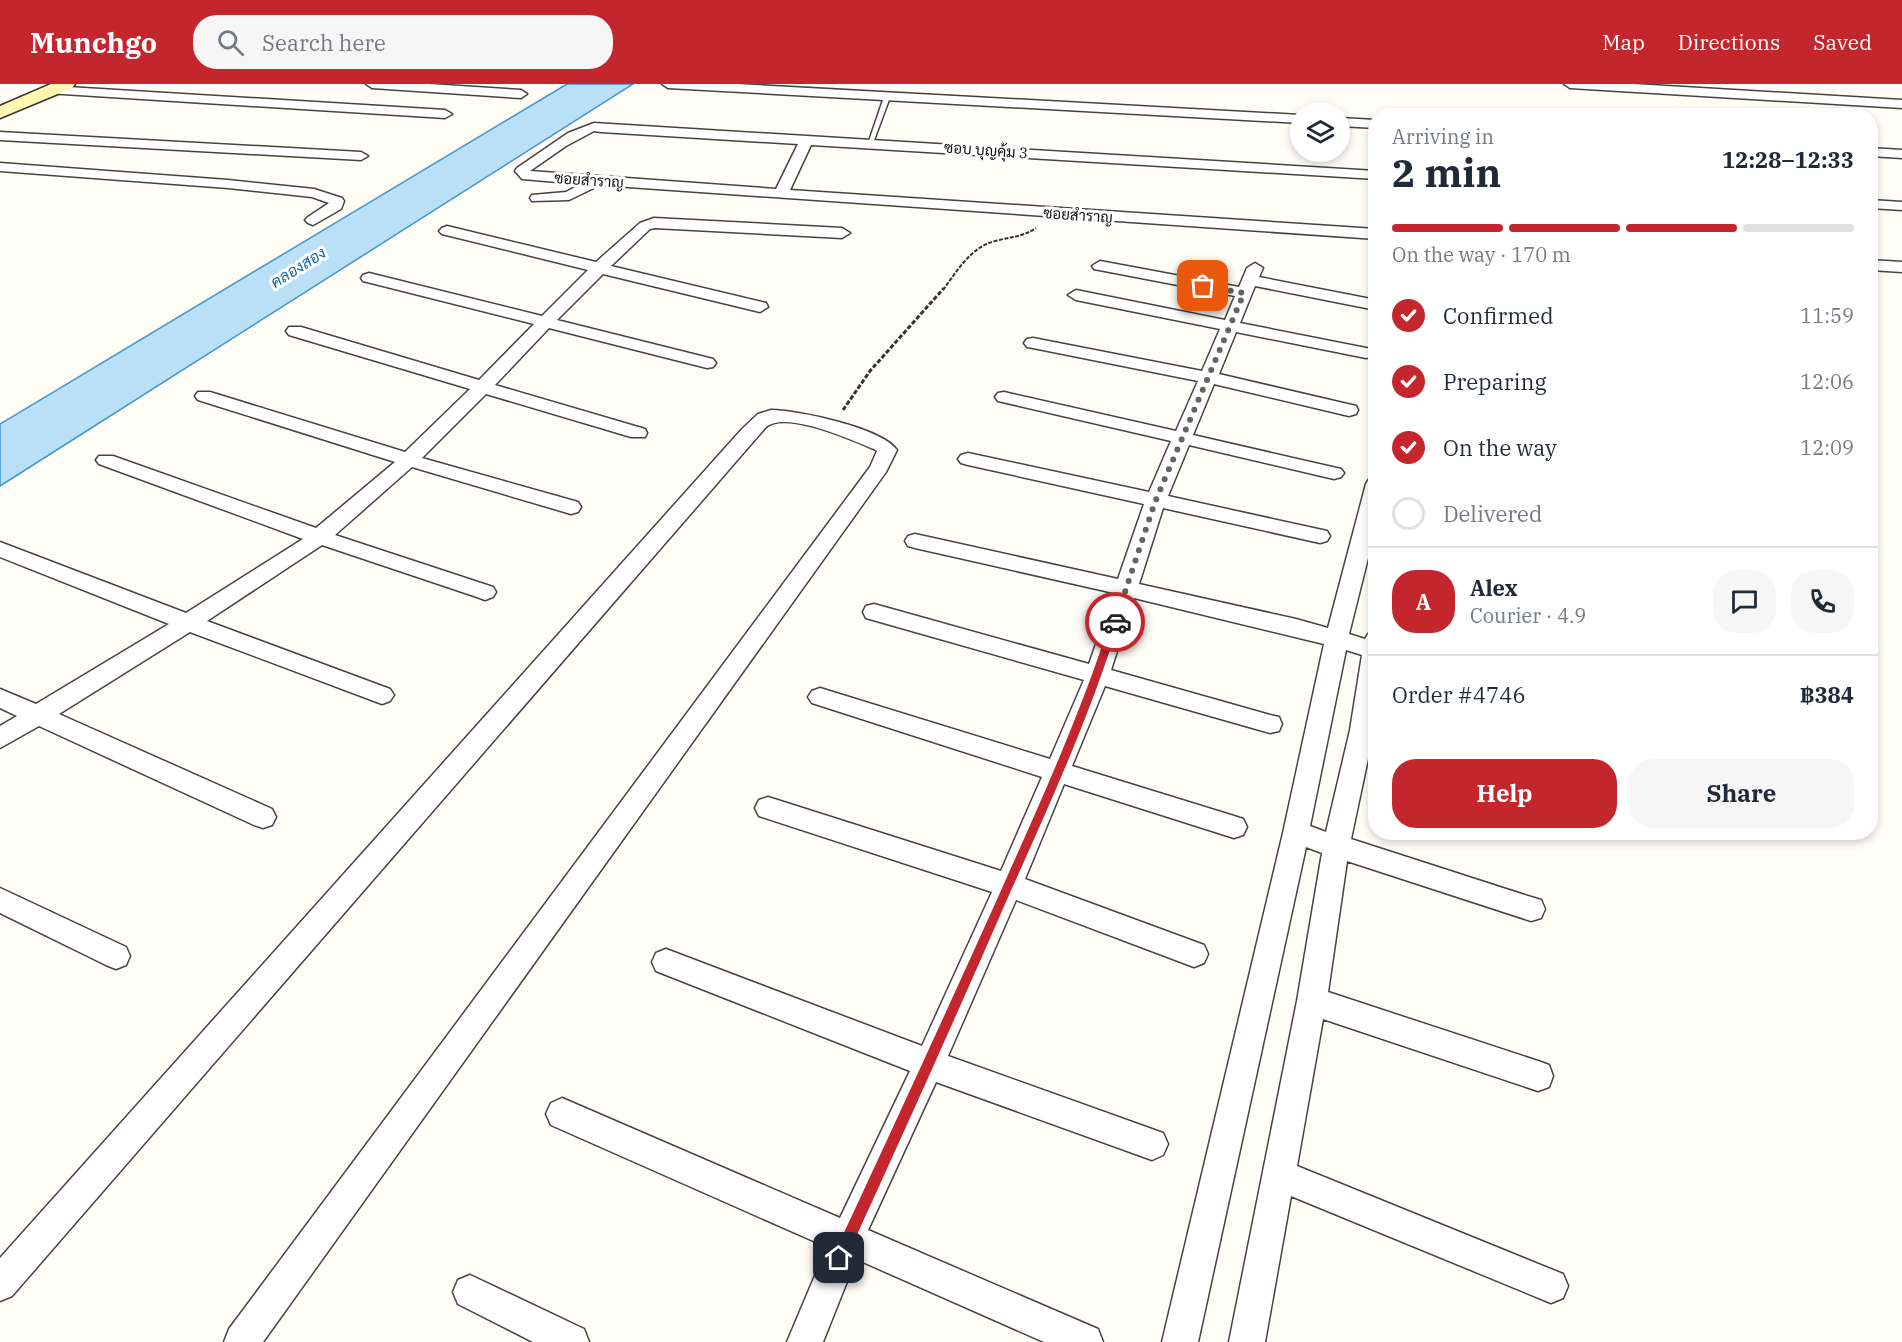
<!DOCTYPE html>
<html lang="en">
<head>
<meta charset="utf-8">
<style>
  :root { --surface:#fff; --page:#f6f6f7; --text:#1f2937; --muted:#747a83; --line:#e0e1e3; --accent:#c4262e }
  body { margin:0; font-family:"IBM Plex Serif",Sarabun,serif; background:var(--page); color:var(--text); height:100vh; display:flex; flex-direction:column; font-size:22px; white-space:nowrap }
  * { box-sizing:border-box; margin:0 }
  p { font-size:20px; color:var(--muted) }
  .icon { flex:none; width:33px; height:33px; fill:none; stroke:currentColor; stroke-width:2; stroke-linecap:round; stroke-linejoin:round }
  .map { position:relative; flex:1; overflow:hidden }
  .drawer { position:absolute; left:1368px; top:24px; width:510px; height:732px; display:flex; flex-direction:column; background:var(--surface); border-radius:24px; box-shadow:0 3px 9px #0003 }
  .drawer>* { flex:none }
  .fabs { position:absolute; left:1290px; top:18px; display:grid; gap:12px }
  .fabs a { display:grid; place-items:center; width:60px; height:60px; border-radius:50%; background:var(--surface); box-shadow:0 3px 9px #0003; font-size:30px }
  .pin { position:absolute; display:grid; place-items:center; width:51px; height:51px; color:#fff; margin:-26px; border-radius:12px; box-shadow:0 3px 9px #0006 }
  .courier { position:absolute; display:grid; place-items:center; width:60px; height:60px; margin:-30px; border:4px solid #c4262e; border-radius:50%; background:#fff; color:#222; box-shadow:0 2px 8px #0007 }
  .head em { font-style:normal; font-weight:700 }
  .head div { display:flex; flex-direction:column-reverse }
  .head { display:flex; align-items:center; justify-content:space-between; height:102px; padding:0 24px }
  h1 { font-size:39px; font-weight:700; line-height:45px }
  .bar { display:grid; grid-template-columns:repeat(4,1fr); gap:9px 6px; align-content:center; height:72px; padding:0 24px }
  .bar i { height:8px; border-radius:4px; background:var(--line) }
  .bar .on { background:var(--accent) }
  .bar p { grid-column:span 4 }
  .line { display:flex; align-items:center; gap:15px; padding:0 24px; border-top:2px solid var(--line) }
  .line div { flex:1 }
  .round { display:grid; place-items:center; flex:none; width:63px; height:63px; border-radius:24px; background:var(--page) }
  ol { padding:0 24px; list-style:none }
  li { display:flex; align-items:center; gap:18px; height:66px }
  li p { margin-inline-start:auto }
  li .icon { padding:6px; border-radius:50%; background:var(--accent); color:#fff; stroke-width:4 }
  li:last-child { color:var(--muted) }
  li i { width:33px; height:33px; border:3px solid var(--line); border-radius:50% }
  .cta { display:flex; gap:12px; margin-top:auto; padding:12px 24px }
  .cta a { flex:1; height:69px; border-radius:24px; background:var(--accent); color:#fff; font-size:24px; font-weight:700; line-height:69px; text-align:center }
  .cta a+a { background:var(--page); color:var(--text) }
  header { display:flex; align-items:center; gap:36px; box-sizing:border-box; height:84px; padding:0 30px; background:var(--accent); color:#fff }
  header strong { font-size:28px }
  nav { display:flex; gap:33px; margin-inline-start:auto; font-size:21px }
  .search { width:420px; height:54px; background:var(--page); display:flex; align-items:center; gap:15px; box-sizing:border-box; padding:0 21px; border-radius:24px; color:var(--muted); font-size:22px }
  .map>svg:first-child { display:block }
  .water { fill:#b9e0f7; stroke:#3f96cf; stroke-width:1.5 }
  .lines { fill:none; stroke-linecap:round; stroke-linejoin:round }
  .lane-casing { stroke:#444; stroke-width:3 }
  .street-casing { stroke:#444; stroke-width:3 }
  .secondary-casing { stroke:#333; stroke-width:3 }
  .path-far1 { stroke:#333; stroke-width:2; stroke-dasharray:4 1.5; stroke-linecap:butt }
  .path { stroke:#333; stroke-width:3; stroke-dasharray:4.5 2; stroke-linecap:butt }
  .lane { fill:#fff; fill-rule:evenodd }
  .street { fill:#fff; fill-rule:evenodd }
  .secondary { fill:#fff6b0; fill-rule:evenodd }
  .route { fill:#c4262e }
  .done { stroke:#646461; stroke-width:6; stroke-dasharray:0 10.8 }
  .labels { text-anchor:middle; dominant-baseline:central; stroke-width:6; stroke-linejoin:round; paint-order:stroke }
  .far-street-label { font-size:15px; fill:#111; stroke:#fff }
  .far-water-label { font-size:16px; font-style:italic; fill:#1768a6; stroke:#fff }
</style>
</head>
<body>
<header>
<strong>Munchgo</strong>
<div class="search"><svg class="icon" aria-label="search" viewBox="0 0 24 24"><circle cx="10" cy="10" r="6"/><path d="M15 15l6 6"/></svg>Search here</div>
<nav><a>Map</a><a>Directions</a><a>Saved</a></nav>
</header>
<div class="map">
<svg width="1902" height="1258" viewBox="0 0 1902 1258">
  <rect width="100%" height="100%" fill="#fffdf5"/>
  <!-- water -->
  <polygon class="water" points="567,0 633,0 0,402 0,340"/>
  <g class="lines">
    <!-- lane casing -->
    <g class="lane-casing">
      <polygon id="lane" points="887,11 890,13 873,59 868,60 884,13"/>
    </g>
    <!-- street casing -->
    <g class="street-casing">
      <g id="street">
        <polygon points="366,0 429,0 521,6 527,10 521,14 372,4"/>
        <polygon points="662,0 737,0 1300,31 1300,39 668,4"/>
        <polygon points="1564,0 1633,0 1902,16 1902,24 1570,4"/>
        <polygon points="51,2 445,26 452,30 445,34 47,9 45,6"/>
        <polygon points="1340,34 1376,36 1376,44 1340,42"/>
        <path d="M 594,39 L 1376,87 L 1376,95 L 811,61 L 790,106 L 1376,145 L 1376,155 L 600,101 L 569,116 L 532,117 L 530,114 L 532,111 L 566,108 L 581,100 L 522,95 L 515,87 L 517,84 L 568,49 ZM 594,47 L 601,48 L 798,60 L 776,105 L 530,87 L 566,62 Z"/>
        <polygon points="0,48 361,68 368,72 361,76 0,56"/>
        <polygon points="1870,64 1902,66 1902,74 1870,72"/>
        <polygon points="0,79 228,96 314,105 342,114 344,117 341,125 313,141 308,139 305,136 308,133 329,119 312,113 228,104 0,87"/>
        <polygon points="1870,116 1902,118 1902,126 1870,124"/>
        <polygon points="654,134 842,144 850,149 842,154 655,144 650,145 611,182 766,219 768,223 760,228 603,190 557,236 713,275 716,279 713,283 707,284 549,244 495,301 645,345 647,349 645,353 631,353 486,310 422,374 578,418 581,423 578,428 571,430 412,383 335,451 493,503 496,508 493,513 485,516 477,513 322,461 207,537 390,605 394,611 390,617 382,620 190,548 59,630 272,725 276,733 272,741 263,744 254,741 39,642 0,664 0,642 17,632 0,624 0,605 36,620 169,540 0,473 0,458 186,529 303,455 99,380 96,376 99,372 113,372 316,444 395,378 198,316 195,312 198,308 210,308 405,368 470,305 289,251 286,247 289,243 301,243 479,296 534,240 363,197 361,194 363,191 369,189 542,232 588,186 442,150 439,147 442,144 447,142 596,178 640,139"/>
        <polygon points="1870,176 1902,178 1902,188 1870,186"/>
        <path d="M 1100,177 L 1239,203 L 1247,184 L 1255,179 L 1263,184 L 1259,193 L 1376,216 L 1376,226 L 1255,202 L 1240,239 L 1366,264 L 1372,265 L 1375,269 L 1372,273 L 1366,274 L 1236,248 L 1219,290 L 1356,322 L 1358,326 L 1356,330 L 1349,332 L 1214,300 L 1193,351 L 1341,385 L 1344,389 L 1341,393 L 1334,395 L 1189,361 L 1168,412 L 1327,447 L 1330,452 L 1327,457 L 1320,459 L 1163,424 L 1139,500 L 1296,535 L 1328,544 L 1366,400 L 1369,395 L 1376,394 L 1376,442 L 1349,550 L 1365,555 L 1368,550 L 1376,548 L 1376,637 L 1351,755 L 1531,813 L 1541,816 L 1545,825 L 1541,834 L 1531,837 L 1347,777 L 1328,908 L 1538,977 L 1549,981 L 1553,992 L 1549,1003 L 1538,1007 L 1323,935 L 1297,1082 L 1563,1190 L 1568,1202 L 1563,1214 L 1551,1219 L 1291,1112 L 1265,1258 L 1229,1258 L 1297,917 L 1322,769 L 1306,763 L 1198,1258 L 1162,1258 L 1283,749 L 1324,560 L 1134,514 L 1111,586 L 1270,631 L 1279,633 L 1282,640 L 1279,647 L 1270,649 L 1105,602 L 1072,682 L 1234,732 L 1243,735 L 1247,743 L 1243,751 L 1234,754 L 1064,700 L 1025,795 L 1204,861 L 1208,870 L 1204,879 L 1194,883 L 1016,816 L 948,972 L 1163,1049 L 1168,1060 L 1163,1071 L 1152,1076 L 936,998 L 868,1146 L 1098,1245 L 1103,1258 L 1044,1258 L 856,1175 L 823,1258 L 787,1258 L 827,1163 L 551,1041 L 546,1030 L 551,1019 L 562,1014 L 840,1134 L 910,987 L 656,887 L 652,878 L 656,869 L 666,865 L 922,962 L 992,808 L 759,732 L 755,724 L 759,716 L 768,713 L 1001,787 L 1042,693 L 812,619 L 808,613 L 812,607 L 820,604 L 1050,675 L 1084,596 L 866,534 L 863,528 L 866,522 L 874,520 L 1089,580 L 1114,509 L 915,464 L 908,462 L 905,457 L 908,452 L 915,450 L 1118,495 L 1144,420 L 968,381 L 961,379 L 958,375 L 961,371 L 968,369 L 1149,408 L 1171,357 L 998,317 L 995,313 L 998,309 L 1004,308 L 1176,347 L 1198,297 L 1033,264 L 1027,263 L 1024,259 L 1027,255 L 1033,254 L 1202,287 L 1220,245 L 1076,216 L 1068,211 L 1076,206 L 1225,236 L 1235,212 L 1094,185 L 1092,182 ZM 1346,566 L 1362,571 L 1350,646 L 1326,748 L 1310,742 Z"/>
        <path d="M 771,326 C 797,326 882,344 897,366 L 886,388 L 263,1258 L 224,1258 L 229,1245 L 870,383 L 877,367 L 874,365 C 852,356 786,326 766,343 L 12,1212 L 0,1217 L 0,1174 L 742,345 L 758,330 Z"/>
        <polygon points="0,804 126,863 130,872 126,881 116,885 106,881 0,829"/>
        <polygon points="470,1191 584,1245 589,1258 533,1258 458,1220 453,1208 458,1196"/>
      </g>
    </g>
    <!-- secondary casing -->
    <g class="secondary-casing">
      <polygon id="secondary" points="51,0 75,0 72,4 0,34 0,22"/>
    </g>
    <!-- path-far1 -->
    <path class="path-far1" d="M 943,206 C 957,187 971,163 995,157 C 1010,153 1023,153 1036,144"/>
    <!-- path -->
    <polyline class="path" points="843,326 870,287 944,204"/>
    <!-- lane -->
    <use href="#lane" class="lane"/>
    <!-- street -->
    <use href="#street" class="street"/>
    <!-- secondary -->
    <use href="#secondary" class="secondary"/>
  </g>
  <!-- route -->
  <path class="route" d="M 1115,535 L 1119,538 C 1090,632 1049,722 1009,811 C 955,935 900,1057 844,1179 L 839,1181 L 834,1179 L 832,1174 L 834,1170 C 890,1050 945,931 999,811 C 1039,721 1080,632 1110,538 Z"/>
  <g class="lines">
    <!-- done -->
    <polyline class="done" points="1115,538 1155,418 1244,209 1203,202"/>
  </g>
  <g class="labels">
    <!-- far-street labels -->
    <g class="far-street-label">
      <text transform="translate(986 66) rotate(4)">ซอบ บุญคุ้ม 3</text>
      <text transform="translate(589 96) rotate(4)">ซอยสำราญ</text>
      <text transform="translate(1078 131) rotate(4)">ซอยสำราญ</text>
    </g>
    <!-- far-water labels -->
    <g class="far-water-label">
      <text transform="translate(298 183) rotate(-32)">คลองสอง</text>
    </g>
  </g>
</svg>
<div class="fabs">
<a><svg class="icon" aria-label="layers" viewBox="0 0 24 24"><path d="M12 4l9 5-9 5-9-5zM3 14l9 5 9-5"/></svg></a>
</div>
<div class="pin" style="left:1203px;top:202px;background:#ea580c"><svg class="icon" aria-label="bag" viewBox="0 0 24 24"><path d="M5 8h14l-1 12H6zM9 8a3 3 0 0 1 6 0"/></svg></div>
<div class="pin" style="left:839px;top:1174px;background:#1f2937"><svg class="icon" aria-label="home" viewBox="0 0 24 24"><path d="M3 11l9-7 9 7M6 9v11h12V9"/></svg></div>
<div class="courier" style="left:1115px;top:538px"><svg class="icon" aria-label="car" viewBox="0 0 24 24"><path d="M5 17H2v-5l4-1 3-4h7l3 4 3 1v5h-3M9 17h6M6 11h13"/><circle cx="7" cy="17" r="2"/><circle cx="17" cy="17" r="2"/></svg></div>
<section class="drawer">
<div class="head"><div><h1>2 min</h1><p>Arriving in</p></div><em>12:28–12:33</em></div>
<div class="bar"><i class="on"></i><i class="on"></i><i class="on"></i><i></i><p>On the way · 170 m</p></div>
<ol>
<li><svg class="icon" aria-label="check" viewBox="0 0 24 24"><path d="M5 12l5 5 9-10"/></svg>Confirmed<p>11:59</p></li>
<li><svg class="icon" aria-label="check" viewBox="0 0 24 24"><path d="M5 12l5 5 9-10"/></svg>Preparing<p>12:06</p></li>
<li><svg class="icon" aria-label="check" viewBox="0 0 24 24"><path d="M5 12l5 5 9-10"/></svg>On the way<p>12:09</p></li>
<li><i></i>Delivered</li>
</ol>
<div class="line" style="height:108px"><b class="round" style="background:var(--accent);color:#fff">A</b><div><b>Alex</b><p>Courier · 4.9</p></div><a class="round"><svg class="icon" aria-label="chat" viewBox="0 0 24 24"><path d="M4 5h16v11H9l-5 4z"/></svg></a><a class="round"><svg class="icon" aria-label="phone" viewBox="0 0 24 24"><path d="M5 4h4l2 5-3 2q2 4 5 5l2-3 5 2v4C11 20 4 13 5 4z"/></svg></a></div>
<div class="line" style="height:78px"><div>Order #4746</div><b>฿384</b></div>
<div class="cta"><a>Help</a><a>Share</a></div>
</section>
</div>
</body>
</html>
